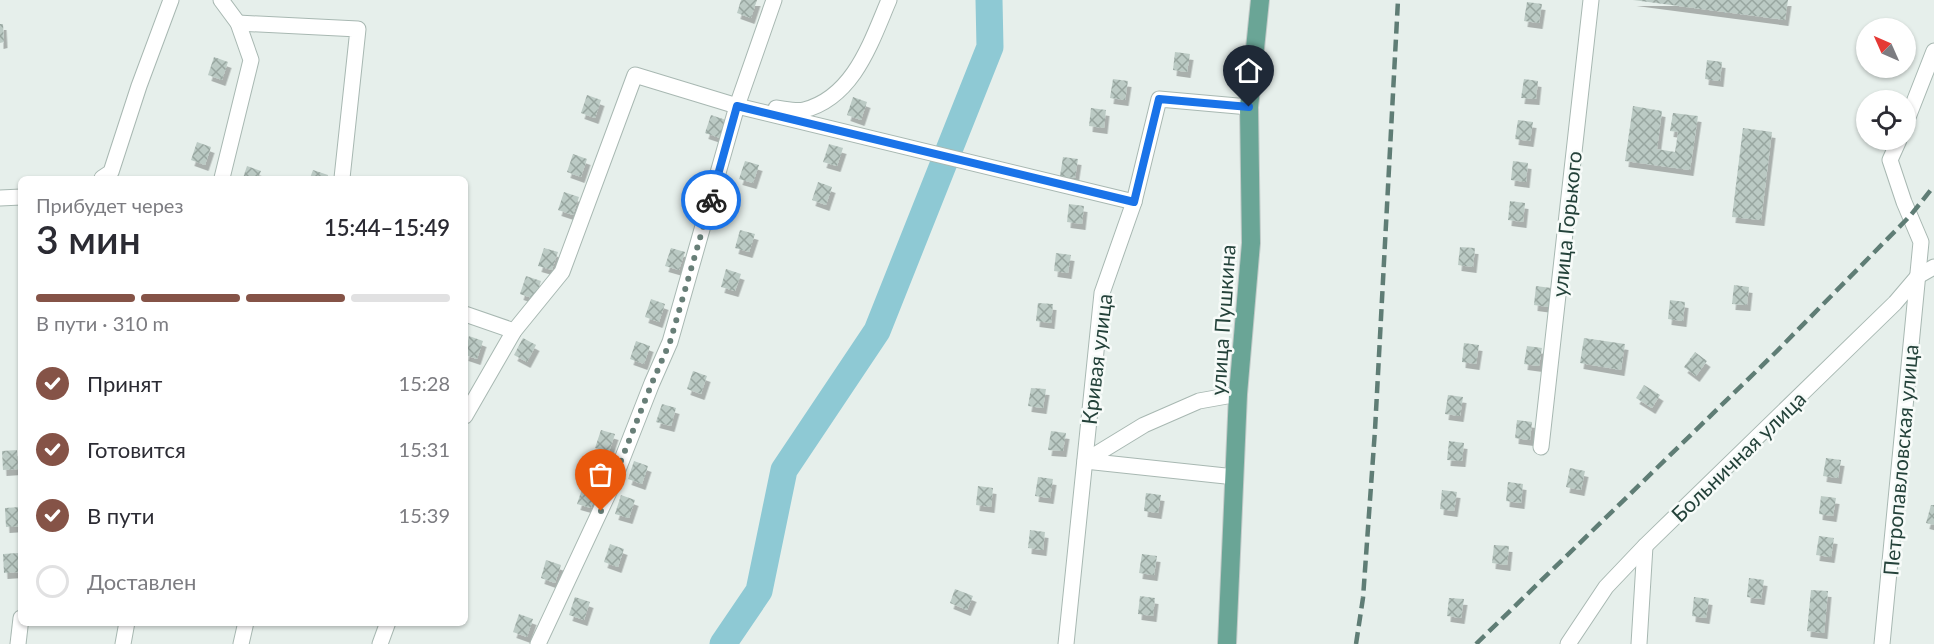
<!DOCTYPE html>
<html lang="ru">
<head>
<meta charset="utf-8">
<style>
  :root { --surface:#fff; --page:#f7f7f7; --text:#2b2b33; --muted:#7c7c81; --line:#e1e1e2; --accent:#855347 }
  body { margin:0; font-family:Lato,sans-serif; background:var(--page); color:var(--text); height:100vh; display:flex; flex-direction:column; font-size:22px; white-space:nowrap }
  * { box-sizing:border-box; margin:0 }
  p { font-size:20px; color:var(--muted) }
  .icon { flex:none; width:33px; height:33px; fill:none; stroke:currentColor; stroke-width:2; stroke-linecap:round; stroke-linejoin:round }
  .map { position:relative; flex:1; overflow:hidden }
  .sheet { position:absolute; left:18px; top:176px; width:450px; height:450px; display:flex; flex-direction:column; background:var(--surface); border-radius:9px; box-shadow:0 2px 4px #0004 }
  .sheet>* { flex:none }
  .needle { width:39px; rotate:315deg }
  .buttons { position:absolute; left:1856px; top:18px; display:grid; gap:12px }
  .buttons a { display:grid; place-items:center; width:60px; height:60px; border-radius:50%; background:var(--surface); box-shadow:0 2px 4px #0004; font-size:30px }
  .pin { position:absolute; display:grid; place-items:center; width:51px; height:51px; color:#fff; margin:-62px -26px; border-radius:50% 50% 50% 0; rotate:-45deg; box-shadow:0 0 6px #0007 }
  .pin .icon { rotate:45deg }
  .courier { position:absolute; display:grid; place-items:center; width:60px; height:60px; margin:-30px; border:4px solid #1a73e8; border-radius:50%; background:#fff; color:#222; box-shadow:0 2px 8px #0007 }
  .headline em { font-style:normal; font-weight:600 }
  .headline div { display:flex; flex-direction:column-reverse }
  .headline { display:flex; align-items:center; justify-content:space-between; height:102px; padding:0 18px }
  h1 { font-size:39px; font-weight:600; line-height:45px }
  .bar { display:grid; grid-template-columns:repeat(4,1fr); gap:9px 6px; align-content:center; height:72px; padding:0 18px }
  .bar i { height:8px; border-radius:4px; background:var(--line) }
  .bar .on { background:var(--accent) }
  .bar p { grid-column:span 4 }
  ol { padding:0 18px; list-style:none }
  li { display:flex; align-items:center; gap:18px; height:66px }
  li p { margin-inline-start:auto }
  li .icon { padding:6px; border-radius:50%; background:var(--accent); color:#fff; stroke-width:4 }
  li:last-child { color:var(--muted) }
  li i { width:33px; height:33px; border:3px solid var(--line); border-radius:50% }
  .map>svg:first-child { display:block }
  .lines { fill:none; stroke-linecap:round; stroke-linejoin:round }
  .river { stroke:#8ec9d4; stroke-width:27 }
  .building { fill:url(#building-cross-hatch); filter:url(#shadow) }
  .minor-casing { stroke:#a8b8b2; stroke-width:17 }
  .major-casing { stroke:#c2cac8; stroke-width:20 }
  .minor { stroke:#fff; stroke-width:15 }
  .major { stroke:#6aa596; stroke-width:18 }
  .rail { stroke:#5f7d75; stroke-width:4.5; stroke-dasharray:12 6; stroke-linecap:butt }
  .done { stroke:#687f78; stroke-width:6; stroke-dasharray:0 10.8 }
  .route { stroke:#1a73e8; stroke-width:8 }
  .labels { text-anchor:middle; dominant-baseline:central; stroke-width:5; stroke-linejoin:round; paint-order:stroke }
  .street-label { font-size:21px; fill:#24423a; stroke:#f7fbf9 }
</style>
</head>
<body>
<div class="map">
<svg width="1934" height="644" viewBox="0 0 1934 644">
  <defs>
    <pattern id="building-cross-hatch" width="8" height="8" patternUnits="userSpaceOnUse" patternTransform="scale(1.5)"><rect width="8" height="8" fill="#bbcac4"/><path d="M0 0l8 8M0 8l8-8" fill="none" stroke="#98a6a0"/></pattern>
    <filter id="shadow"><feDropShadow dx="3.5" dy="6" stdDeviation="0" flood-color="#0004"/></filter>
  </defs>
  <rect width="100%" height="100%" fill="#e6efeb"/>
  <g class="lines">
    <!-- river -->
    <polyline class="river" points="723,644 759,591 784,470 877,331 990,47 989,0"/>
  </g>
  <!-- building -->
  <g class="building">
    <polygon points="741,0 757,0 751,18 737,13"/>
    <polygon points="1633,0 1788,0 1785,20"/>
    <polygon points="1527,2 1542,4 1539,23 1524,21"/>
    <polygon points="0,24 3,24 4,42 0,43"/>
    <polygon points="1175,52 1190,54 1187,72 1173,70"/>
    <polygon points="214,57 228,62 222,80 208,75"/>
    <polygon points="1707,60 1722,62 1720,81 1705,79"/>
    <polygon points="1113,79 1128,81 1125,100 1110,98"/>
    <polygon points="1524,79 1538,81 1536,99 1521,98"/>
    <polygon points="587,95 601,100 595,118 581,113"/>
    <polygon points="853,97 867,102 861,120 847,115"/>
    <polygon points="1633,106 1662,111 1657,149 1675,152 1678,132 1670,131 1673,113 1698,116 1690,170 1625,161"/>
    <polygon points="1091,108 1106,110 1104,128 1089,126"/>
    <polygon points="711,115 726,120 720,138 705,133"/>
    <polygon points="1518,120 1533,122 1530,141 1515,139"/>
    <polygon points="1743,128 1772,132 1761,220 1732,217"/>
    <polygon points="197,142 211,147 205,165 191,160"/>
    <polygon points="829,144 843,148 837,166 823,162"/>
    <polygon points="573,154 587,159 581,177 567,172"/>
    <polygon points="1063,157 1078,159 1075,178 1060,176"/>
    <polygon points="745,161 759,165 753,183 739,179"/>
    <polygon points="1513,161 1528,163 1526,182 1511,180"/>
    <polygon points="247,166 261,171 258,178 243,178"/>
    <polygon points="313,170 328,175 326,178 310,178"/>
    <polygon points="818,182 832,187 826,205 812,200"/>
    <polygon points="693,189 707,194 701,212 687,207"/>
    <polygon points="564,192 579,197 573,215 558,210"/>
    <polygon points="1510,201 1525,203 1523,222 1508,220"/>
    <polygon points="1069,204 1084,206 1082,224 1067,222"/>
    <polygon points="740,230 755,234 749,252 735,248"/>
    <polygon points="1460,247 1475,248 1473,267 1458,265"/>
    <polygon points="544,248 558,252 552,270 538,266"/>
    <polygon points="671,248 685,252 679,270 665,266"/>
    <polygon points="1056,253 1071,255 1068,273 1054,271"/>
    <polygon points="726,269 741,274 735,291 721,287"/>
    <polygon points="526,276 541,281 535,299 520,294"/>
    <polygon points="1734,285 1749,287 1747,305 1732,304"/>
    <polygon points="1536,286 1551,288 1549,307 1534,305"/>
    <polygon points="651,299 665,304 659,322 645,317"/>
    <polygon points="1670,300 1685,302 1683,321 1668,319"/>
    <polygon points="1038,303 1053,304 1051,323 1036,321"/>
    <polygon points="469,336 483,341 477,359 465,355"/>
    <polygon points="523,338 536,345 527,362 514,355"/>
    <polygon points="1584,338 1625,344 1621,370 1580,363"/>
    <polygon points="636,341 650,346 644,364 630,359"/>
    <polygon points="1464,343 1479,345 1476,364 1462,362"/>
    <polygon points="1527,346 1542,348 1539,366 1524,364"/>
    <polygon points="1695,352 1707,361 1696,376 1684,367"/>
    <polygon points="693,371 707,376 701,394 687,389"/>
    <polygon points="1644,385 1660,395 1652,408 1636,398"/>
    <polygon points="1031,388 1046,389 1043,408 1028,406"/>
    <polygon points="1448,395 1463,397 1460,416 1445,414"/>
    <polygon points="662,404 676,408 671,426 656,422"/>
    <polygon points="1517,420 1532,422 1530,440 1515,438"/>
    <polygon points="601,430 615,434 609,452 595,448"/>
    <polygon points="1051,431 1066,433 1063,451 1048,450"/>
    <polygon points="1449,441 1464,443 1462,461 1447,460"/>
    <polygon points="17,450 18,469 3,470 2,451"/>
    <polygon points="1826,458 1841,460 1838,478 1823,476"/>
    <polygon points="634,461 648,466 642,484 628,479"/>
    <polygon points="1570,468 1585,471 1581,490 1566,487"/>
    <polygon points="1038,477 1053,479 1050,498 1035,496"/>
    <polygon points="1508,482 1523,484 1521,503 1506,501"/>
    <polygon points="583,486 597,490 591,508 577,504"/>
    <polygon points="978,486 993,488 991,507 976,505"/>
    <polygon points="1442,490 1457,492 1454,511 1440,509"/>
    <polygon points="1146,493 1161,495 1158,513 1144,511"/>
    <polygon points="621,495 635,500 629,518 615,514"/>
    <polygon points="1821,496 1836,498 1833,516 1819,514"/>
    <polygon points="1931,505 1934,505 1934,525 1926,523"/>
    <polygon points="20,507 21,526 6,527 5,508"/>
    <polygon points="1030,530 1045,532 1043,550 1028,548"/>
    <polygon points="1819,536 1834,538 1831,557 1816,555"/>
    <polygon points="610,544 624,549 618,567 604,562"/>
    <polygon points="1494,545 1509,546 1507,565 1492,563"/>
    <polygon points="18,553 19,572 4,573 3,554"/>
    <polygon points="1142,554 1157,556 1154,575 1139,573"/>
    <polygon points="546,560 561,565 555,583 541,578"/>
    <polygon points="1749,578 1764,580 1761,599 1747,597"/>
    <polygon points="955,589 973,596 967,610 950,603"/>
    <polygon points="1811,590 1828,591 1824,633 1807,631"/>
    <polygon points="1140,596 1155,598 1153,616 1138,614"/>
    <polygon points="575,597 590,602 584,620 569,615"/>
    <polygon points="1694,597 1709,599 1706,618 1692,616"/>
    <polygon points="1449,598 1464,599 1461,618 1447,616"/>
    <polygon points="519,614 533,619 527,637 513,632"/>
  </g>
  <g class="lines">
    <!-- minor casing -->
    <g class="minor-casing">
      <g id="minor">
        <polyline points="221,0 238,23 251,60 222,178"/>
        <polyline points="238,23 358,29 342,178"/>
        <path d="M 776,108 C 785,109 796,112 804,110 C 854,97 871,42 889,0"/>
        <polyline points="1905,125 1934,51"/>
        <polyline points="102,178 111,172 139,86 171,0"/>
        <polyline points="0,198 21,197"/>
        <polyline points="465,314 514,331"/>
        <polyline points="465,416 514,331 562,272 635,75 737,106 1134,202"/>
        <polyline points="1541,447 1591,0"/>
        <polyline points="1235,477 1085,461 1144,425 1199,401 1238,394"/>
        <polyline points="18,644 21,618"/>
        <polyline points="123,644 127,622"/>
        <polyline points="241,644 246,622"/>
        <polyline points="380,644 388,622"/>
        <polyline points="538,644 610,490 652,383 670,342 737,106 774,0"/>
        <polyline points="1066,644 1102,293 1134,202 1159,99 1249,107"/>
        <polyline points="1568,644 1606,587 1645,546 1895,303 1918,276 1934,267"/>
        <polyline points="1639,644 1645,546"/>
        <polyline points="1882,644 1921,242 1904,202 1890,160 1899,140"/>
      </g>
    </g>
    <!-- major casing -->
    <g class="major-casing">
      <polyline id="major" points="1227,644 1238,394 1251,243 1249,107 1260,0"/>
    </g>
    <!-- minor -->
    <use href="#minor" class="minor"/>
    <!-- major -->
    <use href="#major" class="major"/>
    <!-- rail -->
    <g class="rail">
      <polyline points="1356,644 1363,598 1375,430 1398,0"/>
      <polyline points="1476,644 1775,353 1910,216 1934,186"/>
    </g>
  </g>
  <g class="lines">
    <!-- done -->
    <polyline class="done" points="601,511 652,383 670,342 711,200"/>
    <!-- route -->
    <polyline class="route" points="711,200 737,106 1134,202 1159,99 1249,107"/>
  </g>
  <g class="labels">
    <!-- street labels -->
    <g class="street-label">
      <text transform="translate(1566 224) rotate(-84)">улица Горького</text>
      <text transform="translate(1222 320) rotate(-86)">улица Пушкина</text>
      <text transform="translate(1096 359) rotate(-83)">Кривая улица</text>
      <text transform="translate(1738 456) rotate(-44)">Больничная улица</text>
      <text transform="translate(1900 460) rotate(-85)">Петропавловская улица</text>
    </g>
  </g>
</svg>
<div class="buttons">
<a><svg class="needle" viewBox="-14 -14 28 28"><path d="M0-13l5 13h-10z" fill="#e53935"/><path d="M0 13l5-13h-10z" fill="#7c7c81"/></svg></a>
<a><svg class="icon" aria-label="locate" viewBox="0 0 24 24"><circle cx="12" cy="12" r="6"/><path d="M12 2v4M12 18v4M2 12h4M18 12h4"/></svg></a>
</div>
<div class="pin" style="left:601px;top:511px;background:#ea580c"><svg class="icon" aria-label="bag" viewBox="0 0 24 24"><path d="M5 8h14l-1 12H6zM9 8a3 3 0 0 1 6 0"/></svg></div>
<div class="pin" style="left:1249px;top:107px;background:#1f2937"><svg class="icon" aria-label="home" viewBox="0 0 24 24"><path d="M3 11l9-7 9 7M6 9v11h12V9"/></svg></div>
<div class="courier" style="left:711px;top:200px"><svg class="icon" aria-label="bike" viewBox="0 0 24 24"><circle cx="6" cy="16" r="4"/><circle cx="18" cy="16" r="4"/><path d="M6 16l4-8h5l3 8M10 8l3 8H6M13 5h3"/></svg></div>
<section class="sheet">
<div class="headline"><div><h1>3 мин</h1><p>Прибудет через</p></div><em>15:44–15:49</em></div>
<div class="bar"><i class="on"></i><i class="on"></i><i class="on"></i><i></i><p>В пути · 310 m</p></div>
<ol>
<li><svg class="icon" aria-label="check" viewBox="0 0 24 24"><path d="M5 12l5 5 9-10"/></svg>Принят<p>15:28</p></li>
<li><svg class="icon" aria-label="check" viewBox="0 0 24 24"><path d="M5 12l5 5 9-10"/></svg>Готовится<p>15:31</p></li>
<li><svg class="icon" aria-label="check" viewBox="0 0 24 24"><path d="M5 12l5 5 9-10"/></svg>В пути<p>15:39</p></li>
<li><i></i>Доставлен</li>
</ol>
</section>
</div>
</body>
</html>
